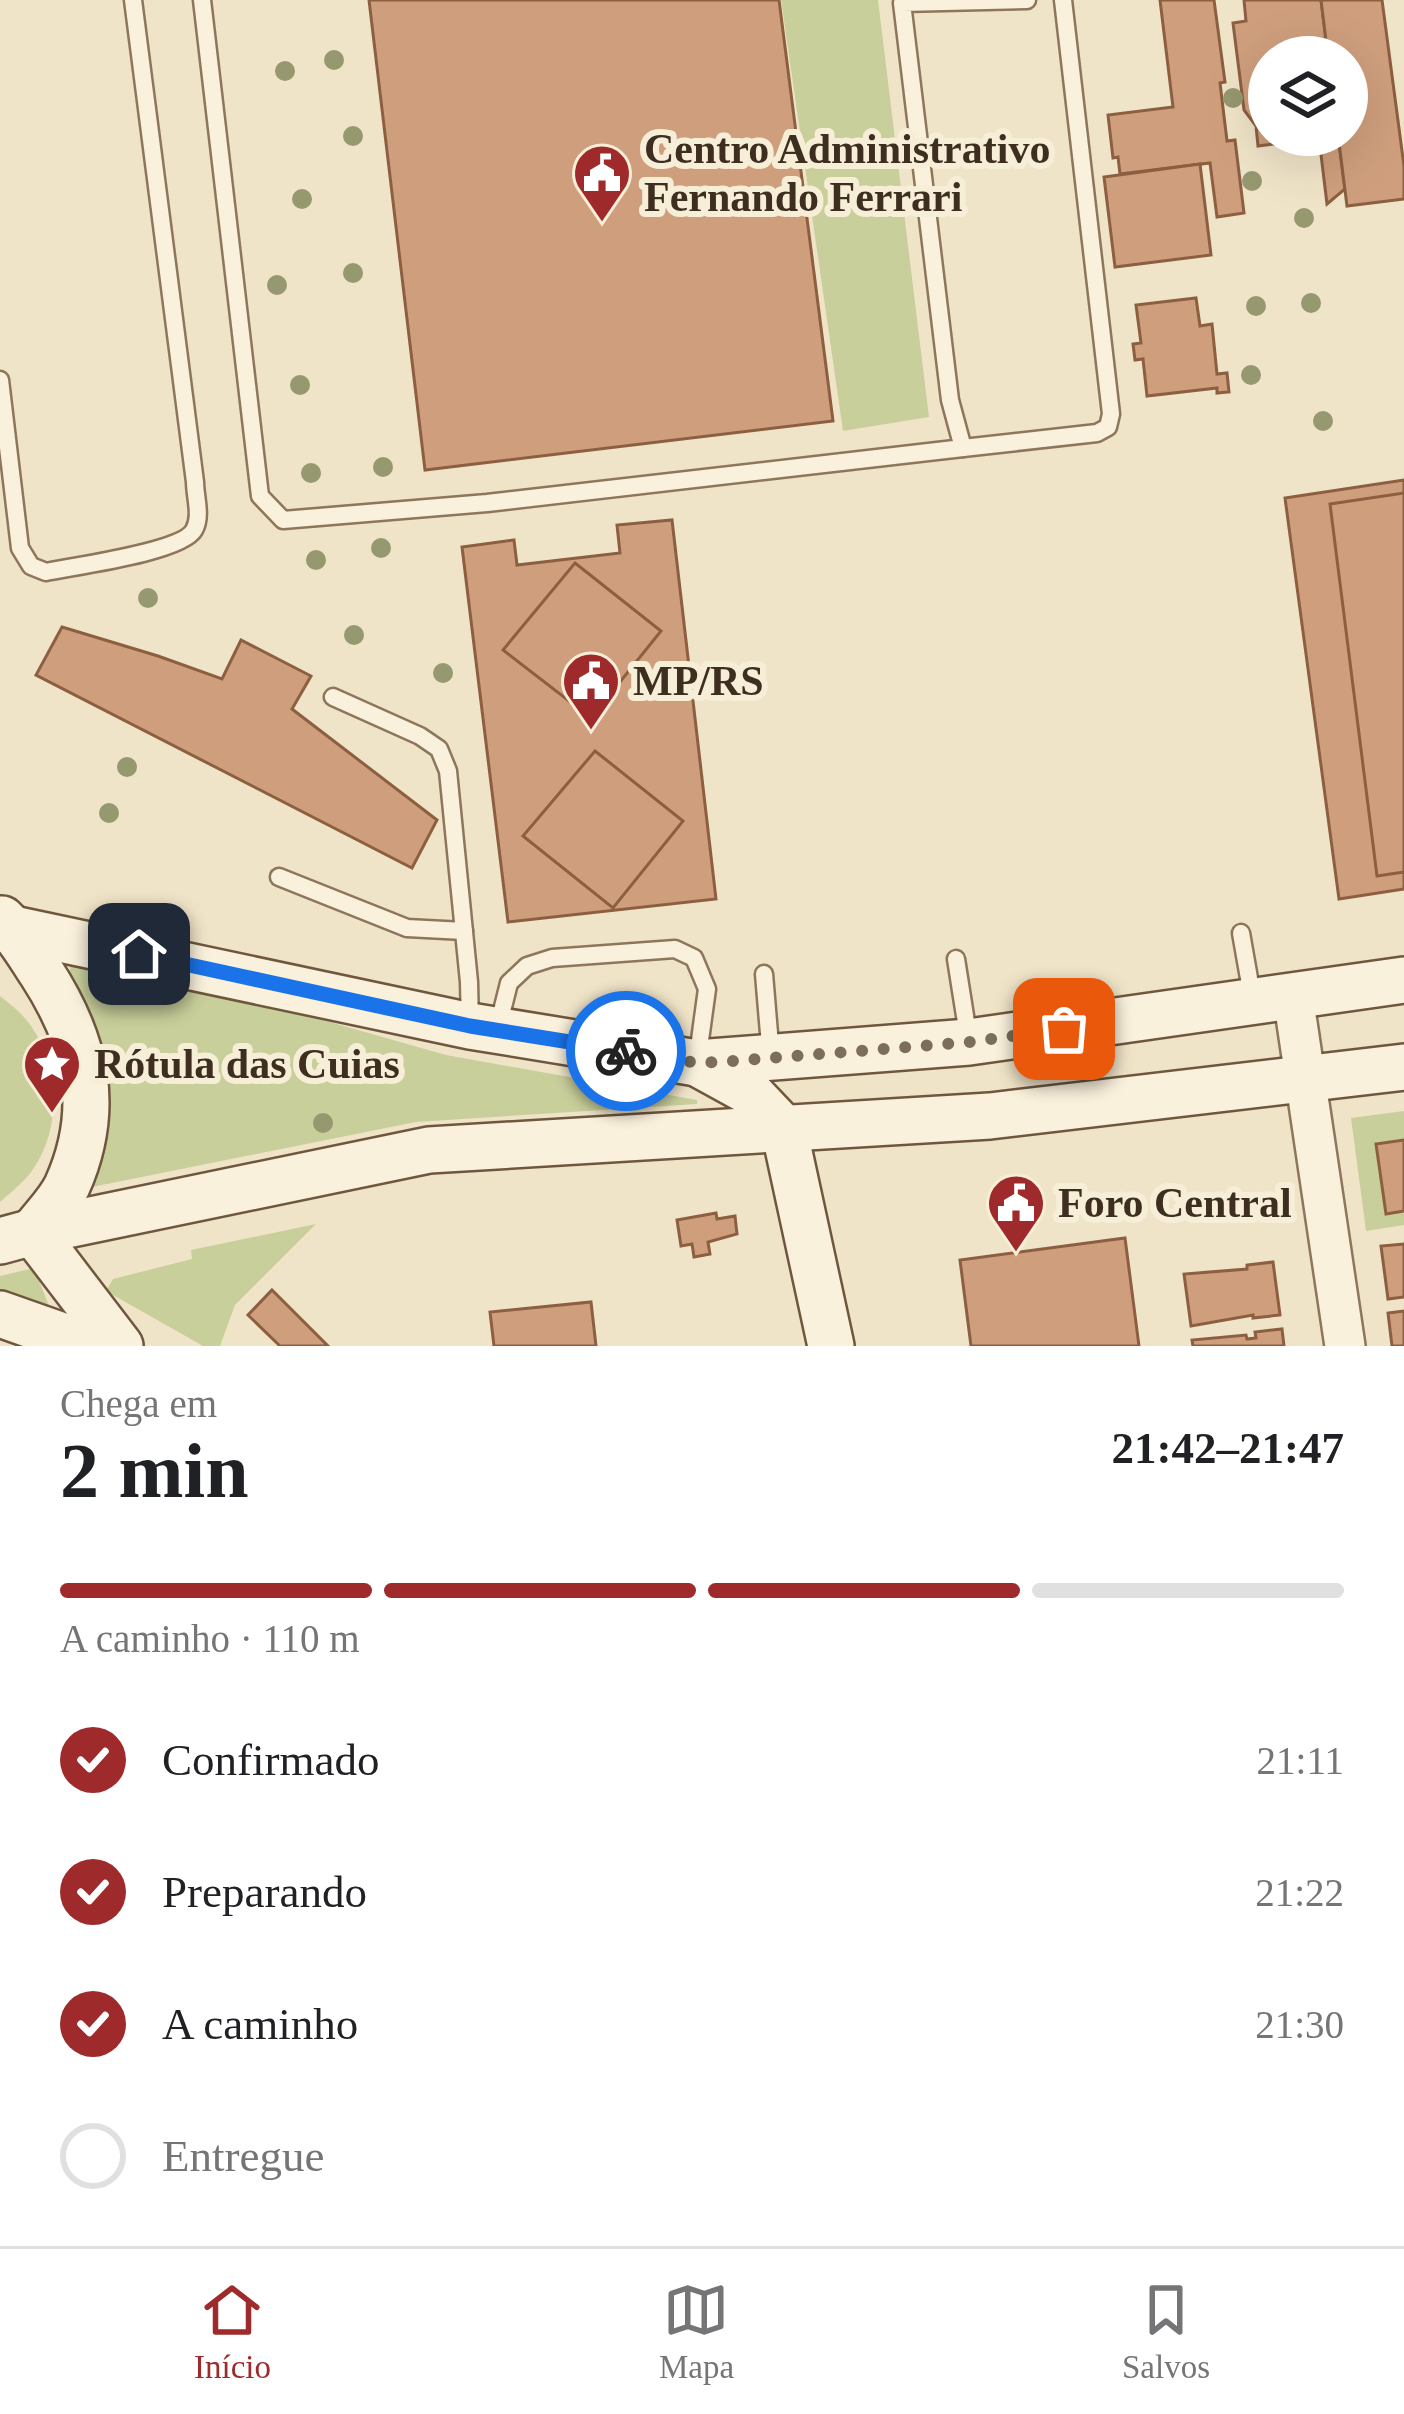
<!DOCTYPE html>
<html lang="pt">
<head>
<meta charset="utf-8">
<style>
  :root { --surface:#fff; --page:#f6f6f6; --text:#202124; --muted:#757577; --line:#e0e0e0; --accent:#9e2a2b }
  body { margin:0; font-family:Georgia,serif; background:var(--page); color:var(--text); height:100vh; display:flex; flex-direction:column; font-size:45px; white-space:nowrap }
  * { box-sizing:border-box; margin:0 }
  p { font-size:39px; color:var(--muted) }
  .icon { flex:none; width:66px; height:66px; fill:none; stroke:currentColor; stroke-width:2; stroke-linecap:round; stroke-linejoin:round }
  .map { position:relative; height:1346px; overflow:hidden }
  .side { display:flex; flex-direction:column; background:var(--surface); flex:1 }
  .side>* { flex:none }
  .buttons { position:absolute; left:1248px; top:36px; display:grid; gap:24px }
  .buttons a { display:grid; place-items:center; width:120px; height:120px; border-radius:50%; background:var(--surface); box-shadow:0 12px 48px #0002; font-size:60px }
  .pin { position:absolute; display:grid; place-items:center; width:102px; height:102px; color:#fff; margin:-51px; border-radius:24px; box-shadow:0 6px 18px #0006 }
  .courier { position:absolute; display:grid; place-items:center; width:120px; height:120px; margin:-60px; border:9px solid #1a73e8; border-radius:50%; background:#fff; color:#222; box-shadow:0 3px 15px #0007 }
  .overview em { font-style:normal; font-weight:700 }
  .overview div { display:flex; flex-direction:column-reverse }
  .overview { display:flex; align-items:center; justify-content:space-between; height:204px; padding:0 60px }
  h1 { font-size:78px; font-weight:700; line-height:90px }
  .bar { display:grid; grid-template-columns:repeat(4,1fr); gap:18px 12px; align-content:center; height:144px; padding:0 60px }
  .bar i { height:15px; border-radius:9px; background:var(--line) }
  .bar .active { background:var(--accent) }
  .bar p { grid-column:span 4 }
  ol { padding:0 60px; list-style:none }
  li { display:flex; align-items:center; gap:36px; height:132px }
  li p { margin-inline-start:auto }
  li .icon { padding:12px; border-radius:50%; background:var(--accent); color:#fff; stroke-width:4 }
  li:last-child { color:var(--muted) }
  li i { width:66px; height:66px; border:6px solid var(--line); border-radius:50% }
  .menu { display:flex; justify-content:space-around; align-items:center; height:168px; border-top:3px solid var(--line); background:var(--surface); font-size:33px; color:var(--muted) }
  .menu a { display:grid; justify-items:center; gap:6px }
  .menu .active { color:var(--accent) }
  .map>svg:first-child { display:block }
  .green { fill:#c9cf9b }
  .building { fill:#cf9f7d; stroke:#8d5f41; stroke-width:3 }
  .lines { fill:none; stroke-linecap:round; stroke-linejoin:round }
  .service-casing { stroke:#8d765c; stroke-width:21 }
  .tertiary-casing { stroke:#8d765c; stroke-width:44 }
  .secondary-casing { stroke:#6f573f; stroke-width:50 }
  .service { stroke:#faf1dc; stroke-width:16 }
  .tertiary { stroke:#faf1dc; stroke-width:39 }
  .secondary { stroke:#faf1dc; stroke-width:45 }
  .tree { fill:#96986f }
  .done { stroke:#7c6e5b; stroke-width:12; stroke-dasharray:0 21.6 }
  .route { stroke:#1a73e8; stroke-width:15 }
  .labels { text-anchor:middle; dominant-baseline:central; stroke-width:12; stroke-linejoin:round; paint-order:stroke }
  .poi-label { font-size:42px; font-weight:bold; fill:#3d2e20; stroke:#f7eed8; text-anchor:start }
</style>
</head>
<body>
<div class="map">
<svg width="1404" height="1346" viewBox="0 0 1404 1346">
  <rect width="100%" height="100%" fill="#f0e4c8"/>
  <!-- green -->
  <g class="green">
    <polygon points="781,0 878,0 929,417 843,431"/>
    <polygon points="76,962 189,982 446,1055 697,1100 697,1104 416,1122 87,1188 69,976 70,967"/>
    <path d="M 0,996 C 7,1002 16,1008 22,1015 C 61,1056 65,1131 28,1176 C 20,1185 9,1194 0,1202 Z"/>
    <polygon points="1404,1111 1404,1225 1366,1231 1351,1118"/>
    <polygon points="316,1224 235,1305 220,1346 203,1346 106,1291 113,1279 192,1259 191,1250"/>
    <polygon points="34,1268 51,1311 0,1295 0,1276"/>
  </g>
  <!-- building -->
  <g class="building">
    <polygon points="369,0 779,0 833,421 425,470"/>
    <polygon points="1160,0 1214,0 1225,82 1220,83 1227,141 1235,140 1244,213 1217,217 1210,163 1120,174 1118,157 1113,158 1108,115 1173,107"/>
    <polygon points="1244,0 1321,0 1326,39 1316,40 1318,57 1269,57 1269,135 1338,135 1345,189 1327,204 1319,138 1258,146 1256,126 1244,110 1233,23 1246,21"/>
    <polygon points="1321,0 1382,0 1404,166 1404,199 1347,206 1338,135 1347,135 1347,57 1328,57"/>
    <polygon points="1200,164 1211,255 1115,267 1104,177"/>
    <polygon points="1196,298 1200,326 1212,324 1217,374 1227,373 1229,392 1217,393 1217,388 1147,396 1143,359 1135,360 1133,344 1141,343 1136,305"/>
    <polygon points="1404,480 1404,889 1339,899 1285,498"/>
    <polygon points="1404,493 1404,872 1377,876 1330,504"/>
    <polygon points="672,520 716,899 508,922 462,547 514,540 517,565 620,553 617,525"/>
    <polygon points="575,563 661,631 591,718 503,650"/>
    <polygon points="62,627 158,656 222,679 241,640 311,676 292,709 437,820 412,868 36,675"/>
    <polygon points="595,751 683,821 613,908 523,836"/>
    <polygon points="1404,1140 1404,1211 1386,1214 1376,1144"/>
    <polygon points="716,1213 717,1219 735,1216 737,1234 708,1242 710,1254 694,1257 692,1244 681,1246 677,1220"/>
    <polygon points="1125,1238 1139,1346 971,1346 960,1260"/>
    <polygon points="1404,1244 1404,1297 1388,1299 1381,1246"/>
    <polygon points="1273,1262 1280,1315 1253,1318 1253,1315 1191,1326 1184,1274 1247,1269 1247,1265"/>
    <polygon points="272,1290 328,1346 280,1346 248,1315"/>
    <polygon points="591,1302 596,1346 494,1346 490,1312"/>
    <polygon points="1404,1311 1404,1346 1392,1346 1388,1313"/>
    <polygon points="1282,1329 1284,1346 1193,1346 1192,1340 1246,1335 1247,1339 1256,1338 1255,1332"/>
  </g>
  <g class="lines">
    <!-- service casing -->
    <g class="service-casing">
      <g id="service">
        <polyline points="202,0 260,496 283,520 487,503 963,448 950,400 902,3 1027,0"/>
        <path d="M 0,380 L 20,548 L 31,566 L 46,572 C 74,566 182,552 194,530 C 202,516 195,497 195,482 L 133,0"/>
        <polyline points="963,448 1097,433 1108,427 1111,414 1063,0"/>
        <polyline points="333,697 420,736 439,749 448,771 469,982 470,1025"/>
        <polyline points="279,877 407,928 464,931"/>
        <polyline points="1241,933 1253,1001"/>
        <polyline points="956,959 969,1041"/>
        <polyline points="764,974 771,1057"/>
        <polyline points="497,1031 509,983 527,966 552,958 675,949 694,958 707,989 697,1062"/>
      </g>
    </g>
    <!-- tertiary casing -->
    <g class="tertiary-casing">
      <polyline id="tertiary" points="1293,996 1345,1346"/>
    </g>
    <!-- secondary casing -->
    <g class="secondary-casing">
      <g id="secondary">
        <path d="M 2,919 C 18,934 29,954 41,972 C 86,1041 102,1108 67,1186 C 59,1203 44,1217 33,1232 L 120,1346"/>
        <polyline points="0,929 13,929 470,1026 697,1063 969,1042 1404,980"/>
        <polyline points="697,1063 748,1091 784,1129 831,1346"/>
        <polyline points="0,1241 33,1232 429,1150 990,1116 1404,1067"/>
        <polyline points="0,1314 91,1346"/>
      </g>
    </g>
    <!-- service -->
    <use href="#service" class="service"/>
    <!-- tertiary -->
    <use href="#tertiary" class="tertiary"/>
    <!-- secondary -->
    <use href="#secondary" class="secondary"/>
  </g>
  <!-- trees -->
  <g class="tree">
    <circle cx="334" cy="60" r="10"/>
    <circle cx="285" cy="71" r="10"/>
    <circle cx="1233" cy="98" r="10"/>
    <circle cx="353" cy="136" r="10"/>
    <circle cx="1252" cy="181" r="10"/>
    <circle cx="302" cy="199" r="10"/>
    <circle cx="1304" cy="218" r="10"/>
    <circle cx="353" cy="273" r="10"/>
    <circle cx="277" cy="285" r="10"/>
    <circle cx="1311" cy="303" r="10"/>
    <circle cx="1256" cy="306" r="10"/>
    <circle cx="1251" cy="375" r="10"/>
    <circle cx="300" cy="385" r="10"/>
    <circle cx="1323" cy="421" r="10"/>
    <circle cx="383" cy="467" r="10"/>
    <circle cx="311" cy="473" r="10"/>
    <circle cx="381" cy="548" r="10"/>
    <circle cx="316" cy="560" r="10"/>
    <circle cx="148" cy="598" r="10"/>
    <circle cx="354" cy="635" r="10"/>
    <circle cx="443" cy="673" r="10"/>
    <circle cx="127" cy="767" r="10"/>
    <circle cx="109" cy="813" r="10"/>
    <circle cx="323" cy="1123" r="10"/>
  </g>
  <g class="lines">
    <!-- done -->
    <polyline class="done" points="626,1051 697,1063 734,1061 969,1042 1064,1029"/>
    <!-- route -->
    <polyline class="route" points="139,954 470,1026 626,1051"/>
  </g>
  <!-- icons -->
  <defs>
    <g id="civic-pin" transform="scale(3)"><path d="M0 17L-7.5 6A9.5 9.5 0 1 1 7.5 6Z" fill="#9e2a2b" stroke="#f7eed8"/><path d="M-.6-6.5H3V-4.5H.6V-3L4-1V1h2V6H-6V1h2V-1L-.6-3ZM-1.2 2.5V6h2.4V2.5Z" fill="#fff"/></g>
    <g id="sight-pin" transform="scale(3)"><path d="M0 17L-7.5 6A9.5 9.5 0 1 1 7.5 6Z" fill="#9e2a2b" stroke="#f7eed8"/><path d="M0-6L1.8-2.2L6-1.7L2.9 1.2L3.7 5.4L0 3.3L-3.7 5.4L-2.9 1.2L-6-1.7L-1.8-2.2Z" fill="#fff"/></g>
  </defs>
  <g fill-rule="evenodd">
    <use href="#civic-pin" x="602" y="173"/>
    <use href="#civic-pin" x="591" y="681"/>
    <use href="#sight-pin" x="52" y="1064"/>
    <use href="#civic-pin" x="1016" y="1203"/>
  </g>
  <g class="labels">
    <!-- poi labels -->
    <g class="poi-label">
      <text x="644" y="149">Centro Administrativo<tspan x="644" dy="48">Fernando Ferrari</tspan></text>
      <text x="633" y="681">MP/RS</text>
      <text x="94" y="1064">Rótula das Cuias</text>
      <text x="1058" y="1203">Foro Central</text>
    </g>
  </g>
</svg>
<div class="buttons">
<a><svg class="icon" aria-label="layers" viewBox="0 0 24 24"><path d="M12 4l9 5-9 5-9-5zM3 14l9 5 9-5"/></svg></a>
</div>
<div class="pin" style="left:1064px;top:1029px;background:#ea580c"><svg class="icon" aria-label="bag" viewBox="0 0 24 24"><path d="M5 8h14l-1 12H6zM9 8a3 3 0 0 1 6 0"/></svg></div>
<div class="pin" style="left:139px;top:954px;background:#1f2937"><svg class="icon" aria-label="home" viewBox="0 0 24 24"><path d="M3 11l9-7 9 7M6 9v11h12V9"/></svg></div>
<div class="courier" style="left:626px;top:1051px"><svg class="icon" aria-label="bike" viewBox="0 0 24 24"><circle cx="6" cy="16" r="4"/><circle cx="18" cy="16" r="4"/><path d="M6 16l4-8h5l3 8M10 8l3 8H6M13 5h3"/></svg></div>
</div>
<section class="side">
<div class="overview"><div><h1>2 min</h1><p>Chega em</p></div><em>21:42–21:47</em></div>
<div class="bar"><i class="active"></i><i class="active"></i><i class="active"></i><i></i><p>A caminho · 110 m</p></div>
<ol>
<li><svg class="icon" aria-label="check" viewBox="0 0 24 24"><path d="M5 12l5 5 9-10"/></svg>Confirmado<p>21:11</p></li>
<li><svg class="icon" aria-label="check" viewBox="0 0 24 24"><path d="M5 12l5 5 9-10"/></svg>Preparando<p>21:22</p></li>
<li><svg class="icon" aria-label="check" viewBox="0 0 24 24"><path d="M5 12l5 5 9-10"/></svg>A caminho<p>21:30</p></li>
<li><i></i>Entregue</li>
</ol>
</section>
<nav class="menu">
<a class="active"><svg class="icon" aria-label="home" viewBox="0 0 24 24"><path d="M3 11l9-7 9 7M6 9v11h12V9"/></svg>Início</a>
<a><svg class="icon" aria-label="map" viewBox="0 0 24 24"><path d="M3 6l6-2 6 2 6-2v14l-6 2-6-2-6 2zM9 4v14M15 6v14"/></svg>Mapa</a>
<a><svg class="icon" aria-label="saved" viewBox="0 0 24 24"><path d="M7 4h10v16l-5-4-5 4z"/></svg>Salvos</a>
</nav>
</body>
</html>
